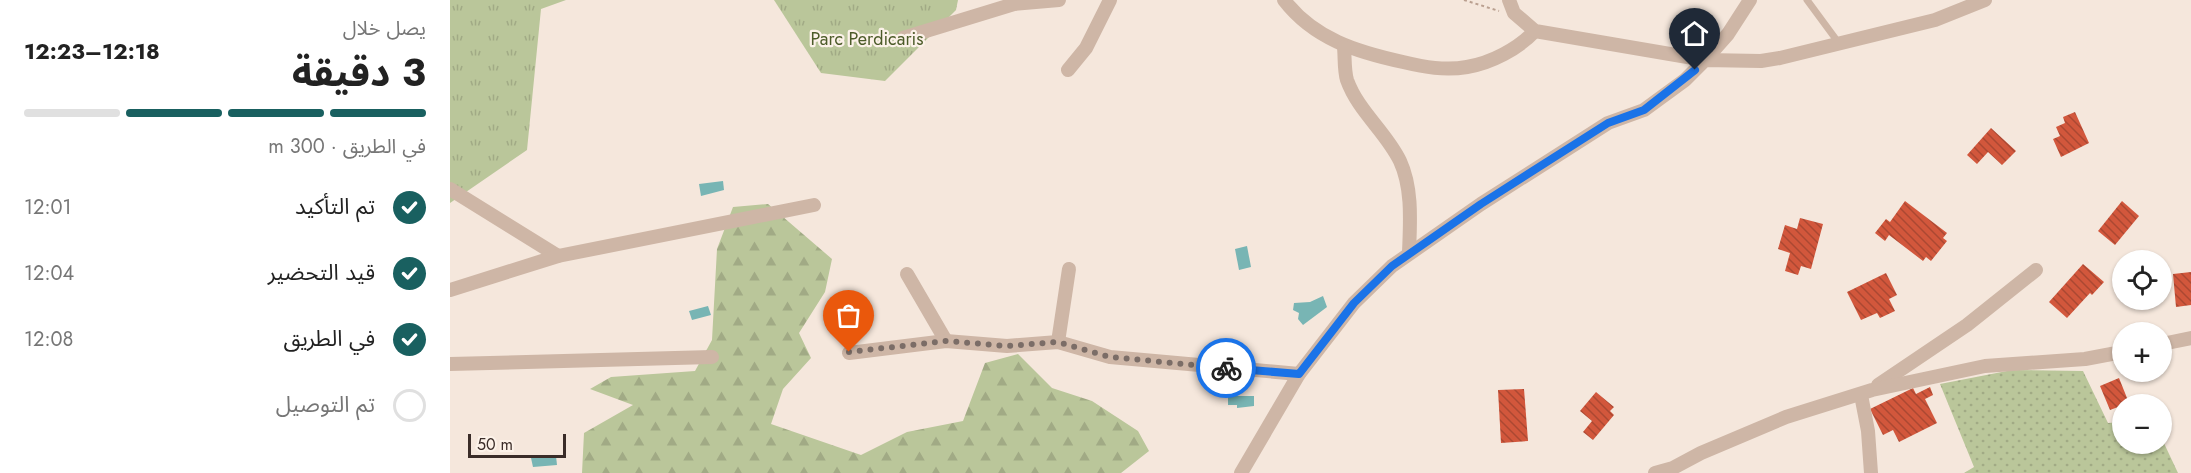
<!DOCTYPE html>
<html lang="ar">
<head>
<meta charset="utf-8">
<style>
  :root { --surface:#fff; --page:#f6f6f6; --text:#222; --muted:#767676; --line:#e0e0e0; --accent:#196060 }
  body { margin:0; font-family:Jost,"Noto Sans Arabic",sans-serif; background:var(--page); color:var(--text); direction:rtl; height:100vh; display:flex; flex-direction:column; font-size:22px; white-space:nowrap }
  * { box-sizing:border-box; margin:0 }
  p { font-size:20px; color:var(--muted) }
  .icon { flex:none; width:33px; height:33px; fill:none; stroke:currentColor; stroke-width:2; stroke-linecap:round; stroke-linejoin:round }
  .map { position:relative; flex:1; overflow:hidden; direction:ltr }
  .details { display:flex; flex-direction:column; background:var(--surface); width:450px }
  .details>* { flex:none }
  .fabs { position:absolute; left:1662px; top:250px; display:grid; gap:12px }
  .fabs a { display:grid; place-items:center; width:60px; height:60px; border-radius:50%; background:var(--surface); box-shadow:0 2px 4px #0004; font-size:30px }
  .scale { position:absolute; left:18px; bottom:15px; width:98px; box-sizing:border-box; padding-left:6px; border:3px solid #3a2c28; border-top:0; font-size:16px; line-height:21px; white-space:nowrap; color:#3a2c28; -webkit-text-stroke:4px #fcf2e9; paint-order:stroke }
  .pin { position:absolute; display:grid; place-items:center; width:51px; height:51px; color:#fff; margin:-62px -26px; border-radius:50% 50% 50% 0; rotate:-45deg; box-shadow:0 0 6px #0007 }
  .pin .icon { rotate:45deg }
  .courier { position:absolute; display:grid; place-items:center; width:60px; height:60px; margin:-30px; border:4px solid #1a73e8; border-radius:50%; background:#fff; color:#222; box-shadow:0 2px 8px #0007 }
  .headline em { font-style:normal; font-weight:700 }
  .headline div { display:flex; flex-direction:column-reverse }
  .headline { display:flex; align-items:center; justify-content:space-between; height:102px; padding:0 24px }
  h1 { font-size:39px; font-weight:700; line-height:45px }
  .bar { display:grid; grid-template-columns:repeat(4,1fr); gap:9px 6px; align-content:center; height:72px; padding:0 24px }
  .bar i { height:8px; border-radius:4px; background:var(--line) }
  .bar .active { background:var(--accent) }
  .bar p { grid-column:span 4 }
  ol { padding:0 24px; list-style:none }
  li { display:flex; align-items:center; gap:18px; height:66px }
  li p { margin-inline-start:auto }
  li .icon { padding:6px; border-radius:50%; background:var(--accent); color:#fff; stroke-width:4 }
  li:last-child { color:var(--muted) }
  li i { width:33px; height:33px; border:3px solid var(--line); border-radius:50% }
  main { display:flex; flex:1; min-height:0 }
  .map>svg:first-child { display:block }
  .grass { fill:url(#grass-dots) }
  .forest { fill:url(#forest-firs) }
  .park { fill:url(#park-tufts) }
  .water { fill:#78b5b4 }
  .building { fill:url(#building-back-hatch) }
  .lines { fill:none; stroke-linecap:round; stroke-linejoin:round }
  .path { stroke:#baa090; stroke-width:2; stroke-dasharray:3 3; stroke-linecap:butt }
  .lane { stroke:#ceb6a6; stroke-width:7 }
  .street { stroke:#ceb6a6; stroke-width:14 }
  .done { stroke:#7b6d67; stroke-width:6; stroke-dasharray:0 10.8 }
  .route { stroke:#1a73e8; stroke-width:8 }
  .labels { text-anchor:middle; dominant-baseline:central; stroke-width:4.5; stroke-linejoin:round; paint-order:stroke }
  .park-label { font-size:18px; fill:#4c5b29; stroke:#fcf2e9 }
</style>
</head>
<body>
<main>
<div class="map">
<svg width="1741" height="473" viewBox="0 0 1741 473">
  <defs>
    <pattern id="grass-dots" width="8" height="8" patternUnits="userSpaceOnUse" patternTransform="scale(1.5)"><rect width="8" height="8" fill="#bac69a"/><path d="M2 2h.1M6 6h.1" fill="none" stroke="#a1aa85" stroke-width="1.8" stroke-linecap="round"/></pattern>
    <pattern id="forest-firs" width="22" height="20" patternUnits="userSpaceOnUse" patternTransform="scale(1.5)"><rect width="22" height="20" fill="#bac69a"/><path d="M5 1l3.5 6h-7zM16 11l3.5 6h-7z" fill="#a1aa85"/></pattern>
    <pattern id="park-tufts" width="24" height="20" patternUnits="userSpaceOnUse" patternTransform="scale(1.5)"><rect width="24" height="20" fill="#bac69a"/><path d="M3 7l-1-3M5 7V3M7 7l1-3M15 17l-1-3M17 17v-4M19 17l1-3" fill="none" stroke="#a1aa85"/></pattern>
    <pattern id="building-back-hatch" width="6" height="6" patternUnits="userSpaceOnUse" patternTransform="scale(1.5)"><rect width="6" height="6" fill="#d2573c"/><path d="M-1 5l2 2M0 0l6 6M5-1l2 2" fill="none" stroke="#ab4832"/></pattern>
  </defs>
  <rect width="100%" height="100%" fill="#f5e7dc"/>
  <!-- grass -->
  <polygon class="grass" points="1562,370 1633,371 1658,423 1672,422 1672,444 1712,444 1712,439 1728,473 1514,473 1524,467 1490,384"/>
  <!-- forest -->
  <polygon class="forest" points="318,204 382,259 375,292 349,333 361,358 333,389 321,424 411,455 457,432 513,421 535,363 568,354 602,388 642,401 688,431 699,451 671,473 132,473 134,433 183,405 140,389 161,377 245,371 262,340 267,249 283,207"/>
  <!-- park -->
  <g class="park">
    <polygon points="0,0 116,0 91,9 77,150 0,203"/>
    <polygon points="324,0 508,0 506,10 435,81 371,73"/>
  </g>
  <!-- water -->
  <g class="water">
    <polygon points="273,181 274,190 251,196 249,184"/>
    <polygon points="797,246 801,267 789,270 785,249"/>
    <polygon points="873,296 877,307 853,325 848,319 849,313 843,310 844,303 860,302"/>
    <polygon points="258,306 261,315 242,320 239,311"/>
    <polygon points="778,396 804,396 804,406 787,408 787,405 778,405"/>
    <polygon points="106,456 107,465 83,467 81,458"/>
  </g>
  <!-- building -->
  <g class="building">
    <polygon points="1625,112 1639,143 1611,157 1603,139 1610,136 1606,127 1615,123 1613,117"/>
    <polygon points="1541,128 1566,151 1552,165 1538,152 1527,164 1517,155"/>
    <polygon points="1455,201 1497,233 1493,238 1497,241 1481,261 1476,257 1473,261 1439,235 1435,241 1425,233 1436,219 1440,222"/>
    <polygon points="1672,201 1689,216 1665,245 1648,231"/>
    <polygon points="1350,218 1373,224 1361,269 1351,266 1348,275 1335,271 1340,253 1328,249 1335,225 1347,229"/>
    <polygon points="1633,264 1654,282 1642,295 1640,293 1617,318 1599,302"/>
    <polygon points="1741,272 1741,305 1726,307 1723,274"/>
    <polygon points="1436,273 1447,295 1439,299 1445,311 1430,318 1427,313 1411,320 1397,292"/>
    <polygon points="1669,378 1679,403 1660,410 1650,386"/>
    <polygon points="1480,387 1483,395 1475,399 1487,423 1449,442 1443,430 1433,435 1420,409 1463,388 1466,394"/>
    <polygon points="1074,389 1078,441 1051,443 1048,390"/>
    <polygon points="1146,392 1164,407 1160,411 1164,415 1143,440 1133,432 1142,421 1130,411"/>
  </g>
  <g class="lines">
    <!-- path -->
    <polyline class="path" points="1014,0 1049,11"/>
    <!-- lane -->
    <polyline class="lane" points="1357,0 1388,42"/>
    <!-- street -->
    <g class="street">
      <path d="M 834,0 C 864,39 907,52 953,62 C 974,67 995,71 1017,67 C 1041,63 1068,49 1085,31"/>
      <polyline points="1059,0 1064,13 1085,31 1255,60 1278,34 1300,0"/>
      <polyline points="453,38 564,4 609,0"/>
      <path d="M 894,47 C 895,57 894,70 897,80 C 908,111 936,132 950,161 C 963,189 960,224 959,253"/>
      <polyline points="618,70 636,48 660,0"/>
      <polyline points="0,189 108,256"/>
      <polyline points="457,274 496,341"/>
      <polyline points="0,290 108,256 364,205"/>
      <polyline points="608,342 619,269"/>
      <polyline points="1712,344 1741,338"/>
      <polyline points="399,353 496,341 557,346 608,342 660,357 849,374"/>
      <polyline points="0,364 262,357"/>
      <polyline points="1428,385 1517,325 1586,270"/>
      <polyline points="1411,395 1418,431 1421,473"/>
      <polyline points="791,473 849,374 904,303 942,266 1031,204 1158,123 1194,110 1235,80 1255,60 1311,61 1330,58 1485,20 1535,0"/>
      <polyline points="1205,473 1223,468 1251,453 1336,417 1422,390 1535,366 1635,359 1672,352"/>
    </g>
  </g>
  <g class="lines">
    <!-- done -->
    <polyline class="done" points="399,352 496,341 557,346 608,342 660,357 776,368"/>
    <!-- route -->
    <polyline class="route" points="776,368 849,374 904,303 942,266 1031,204 1158,123 1194,110 1245,70"/>
  </g>
  <g class="labels">
    <!-- park labels -->
    <g class="park-label">
      <text x="417" y="39">Parc Perdicaris</text>
    </g>
  </g>
</svg>
<div class="fabs">
<a><svg class="icon" aria-label="locate" viewBox="0 0 24 24"><circle cx="12" cy="12" r="6"/><path d="M12 2v4M12 18v4M2 12h4M18 12h4"/></svg></a>
<a>+</a>
<a>−</a>
</div>
<div class="scale">50 m</div>
<div class="pin" style="left:399px;top:352px;background:#ea580c"><svg class="icon" aria-label="bag" viewBox="0 0 24 24"><path d="M5 8h14l-1 12H6zM9 8a3 3 0 0 1 6 0"/></svg></div>
<div class="pin" style="left:1245px;top:70px;background:#1f2937"><svg class="icon" aria-label="home" viewBox="0 0 24 24"><path d="M3 11l9-7 9 7M6 9v11h12V9"/></svg></div>
<div class="courier" style="left:776px;top:368px"><svg class="icon" aria-label="bike" viewBox="0 0 24 24"><circle cx="6" cy="16" r="4"/><circle cx="18" cy="16" r="4"/><path d="M6 16l4-8h5l3 8M10 8l3 8H6M13 5h3"/></svg></div>
</div>
<section class="details">
<div class="headline"><div><h1>3 دقيقة</h1><p>يصل خلال</p></div><em>12:18–12:23</em></div>
<div class="bar"><i class="active"></i><i class="active"></i><i class="active"></i><i></i><p>في الطريق · 300 m</p></div>
<ol>
<li><svg class="icon" aria-label="check" viewBox="0 0 24 24"><path d="M5 12l5 5 9-10"/></svg>تم التأكيد<p>12:01</p></li>
<li><svg class="icon" aria-label="check" viewBox="0 0 24 24"><path d="M5 12l5 5 9-10"/></svg>قيد التحضير<p>12:04</p></li>
<li><svg class="icon" aria-label="check" viewBox="0 0 24 24"><path d="M5 12l5 5 9-10"/></svg>في الطريق<p>12:08</p></li>
<li><i></i>تم التوصيل</li>
</ol>
</section>
</main>
</body>
</html>
